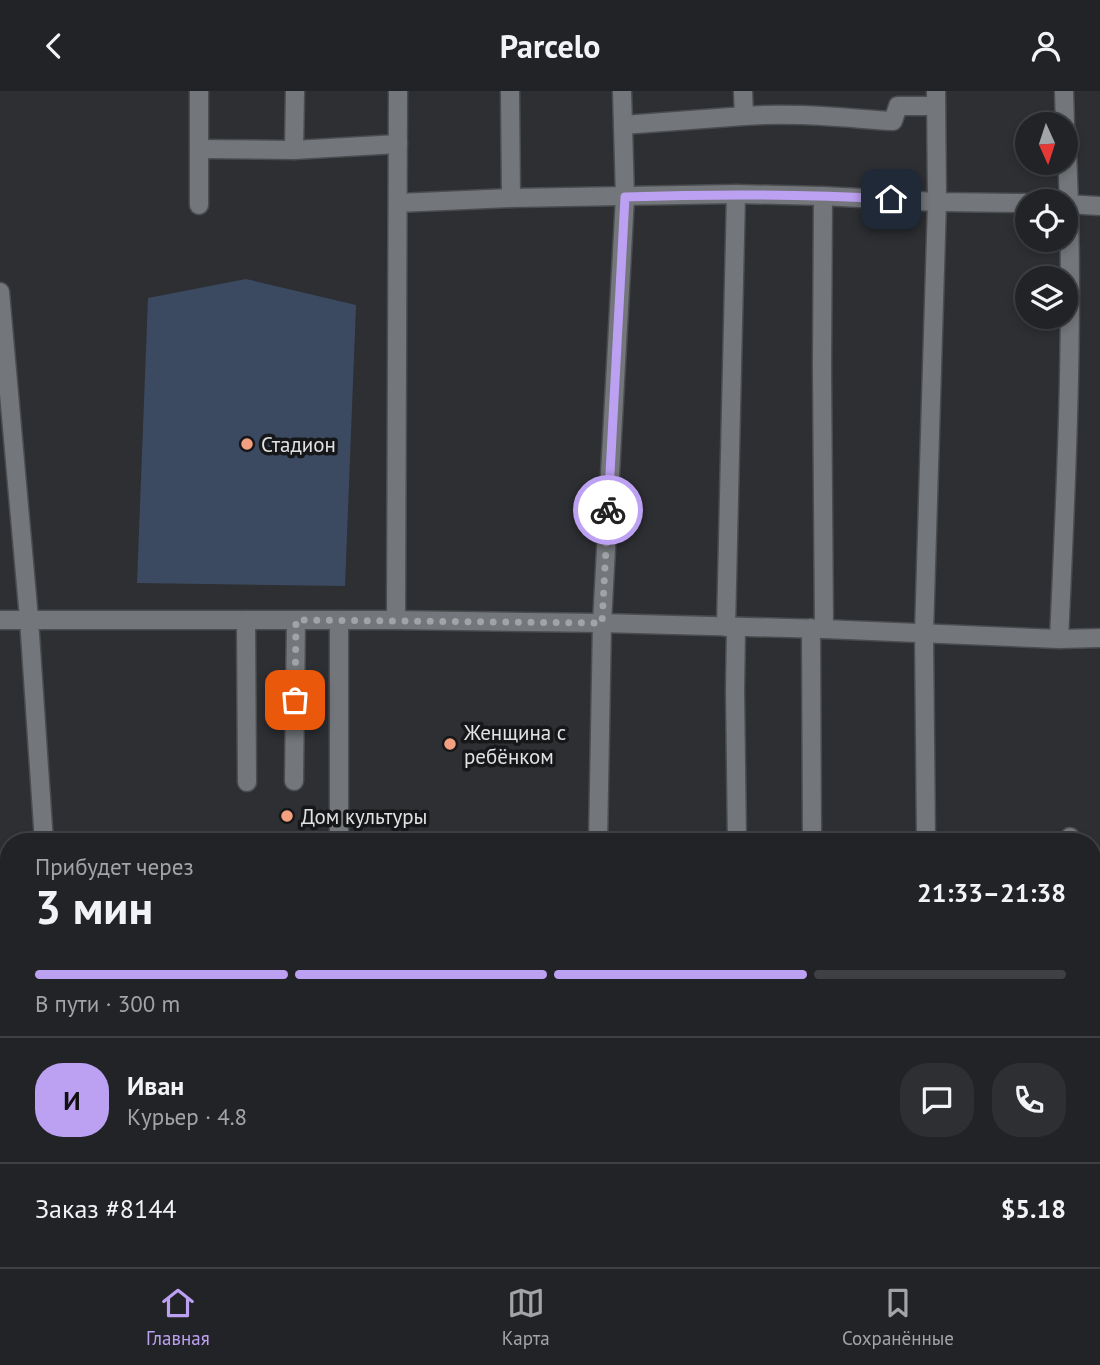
<!DOCTYPE html>
<html lang="ru">
<head>
<meta charset="utf-8">
<style>
  :root { --surface:#222326; --page:#2e2f32; --text:#f1f3f6; --muted:#a2a4a7; --line:#3f4043; --accent:#bca0f2 }
  body { margin:0; font-family:"PT Sans",sans-serif; background:var(--page); color:var(--text); height:100vh; display:flex; flex-direction:column; font-size:26px; white-space:nowrap }
  * { box-sizing:border-box; margin:0 }
  p { font-size:23px; color:var(--muted) }
  .icon { flex:none; width:38px; height:38px; fill:none; stroke:currentColor; stroke-width:2; stroke-linecap:round; stroke-linejoin:round }
  .map { position:relative; flex:1; overflow:hidden }
  .panel { position:absolute; left:0px; top:742px; width:1101px; height:434px; display:flex; flex-direction:column; background:var(--surface); border-radius:28px 28px 0 0; box-shadow:0 4px 10px #0003,0 0 0 2px var(--line) }
  .panel>* { flex:none }
  .needle { width:46px; rotate:177deg }
  .tools { position:absolute; left:1015px; top:21px; display:grid; gap:14px }
  .tools a { display:grid; place-items:center; width:63px; height:63px; border-radius:50%; background:var(--surface); box-shadow:0 4px 10px #0003,0 0 0 2px var(--line); font-size:35px }
  .pin { position:absolute; display:grid; place-items:center; width:60px; height:60px; color:#fff; margin:-30px; border-radius:14px; box-shadow:0 4px 10px #0006 }
  .courier { position:absolute; display:grid; place-items:center; width:70px; height:70px; margin:-35px; border:5px solid #bca0f2; border-radius:50%; background:#fff; color:#222; box-shadow:0 2px 9px #0007 }
  .summary em { font-style:normal; font-weight:600 }
  .summary div { display:flex; flex-direction:column-reverse }
  .summary { display:flex; align-items:center; justify-content:space-between; height:119px; padding:0 35px }
  h1 { font-size:46px; font-weight:600; line-height:52px }
  .bar { display:grid; grid-template-columns:repeat(4,1fr); gap:10px 7px; align-content:center; height:84px; padding:0 35px }
  .bar i { height:9px; border-radius:5px; background:var(--line) }
  .bar .on { background:var(--accent) }
  .bar p { grid-column:span 4 }
  .line { display:flex; align-items:center; gap:18px; padding:0 35px; border-top:2px solid var(--line) }
  .line div { flex:1 }
  .round { display:grid; place-items:center; flex:none; width:74px; height:74px; border-radius:28px; background:var(--page) }
  header { display:flex; justify-content:space-between; align-items:center; height:91px; padding:0 35px; background:var(--surface); font-size:32px; font-weight:600 }
  .tab-bar { display:flex; justify-content:space-around; align-items:center; height:98px; border-top:2px solid var(--line); background:var(--surface); font-size:19px; color:var(--muted) }
  .tab-bar a { display:grid; justify-items:center; gap:4px }
  .tab-bar .on { color:var(--accent) }
  .map>svg:first-child { display:block }
  .green { fill:#3c4a61 }
  .lines { fill:none; stroke-linecap:round; stroke-linejoin:round }
  .minor-casing { stroke:#4a4c4f; stroke-width:21 }
  .minor { stroke:#73767a; stroke-width:18 }
  .done { stroke:#a1a3a6; stroke-width:7; stroke-dasharray:0 12.6 }
  .route { stroke:#bca0f2; stroke-width:9 }
  .poi-dot { fill:#f2a07f; stroke:#161719; stroke-width:2.5 }
  .labels { text-anchor:middle; dominant-baseline:central; stroke-width:7; stroke-linejoin:round; paint-order:stroke }
  .poi-label { font-size:21px; fill:#e0e2e4; stroke:#161719; text-anchor:start }
</style>
</head>
<body>
<header><svg class="icon" aria-label="back" viewBox="0 0 24 24"><path d="M15 5l-7 7 7 7"/></svg>Parcelo<svg class="icon" aria-label="person" viewBox="0 0 24 24"><circle cx="12" cy="8" r="4"/><path d="M4 21q1-7 8-7t8 7"/></svg></header>
<div class="map">
<svg width="1100" height="1176" viewBox="0 0 1100 1176">
  <rect width="100%" height="100%" fill="#2d2f33"/>
  <!-- green -->
  <polygon class="green" points="246,188 356,214 345,495 137,492 148,207"/>
  <g class="lines">
    <!-- minor casing -->
    <g class="minor-casing">
      <g id="minor">
        <polyline points="510,0 511,107"/>
        <path d="M 743,0 L 744,25 C 793,21 844,27 893,30 L 898,15 L 936,15"/>
        <polyline points="1064,0 1065,33"/>
        <polyline points="623,34 744,25"/>
        <polyline points="199,58 294,59 398,53"/>
        <polyline points="294,59 295,0"/>
        <polyline points="823,105 822,277 824,538"/>
        <polyline points="398,112 511,107 736,103 823,105 937,111 1027,112"/>
        <polyline points="1066,113 1100,115"/>
        <polyline points="199,114 199,0"/>
        <polyline points="0,201 29,528 44,751"/>
        <polyline points="0,529 396,529 602,532 824,538 1059,548 1100,547"/>
        <polyline points="246,529 247,691"/>
        <polyline points="339,529 339,751"/>
        <polyline points="396,529 398,0"/>
        <polyline points="726,536 736,103"/>
        <polyline points="736,537 735,599 737,751"/>
        <polyline points="811,537 812,751"/>
        <path d="M 1059,548 C 1067,378 1075,208 1066,39"/>
        <polyline points="294,690 296,529"/>
        <polyline points="598,751 602,532 625,106 622,0"/>
        <polyline points="926,751 924,542 937,111 936,0"/>
        <polyline points="1070,751 1070,746"/>
        <polyline points="1092,983 1100,983"/>
        <polyline points="0,1100 9,1117"/>
        <polyline points="37,1167 42,1176"/>
        <polyline points="74,1167 75,1176"/>
        <polyline points="431,1167 431,1176"/>
        <polyline points="595,1167 595,1176"/>
        <polyline points="741,1167 741,1176"/>
        <polyline points="821,1167 821,1176"/>
        <polyline points="1063,1167 1063,1176"/>
        <polyline points="926,1176 926,1167"/>
      </g>
    </g>
    <!-- minor -->
    <use href="#minor" class="minor"/>
  </g>
  <g class="lines">
    <!-- done -->
    <polyline class="done" points="295,609 296,529 602,532 608,419"/>
    <!-- route -->
    <path class="route" d="M 608,419 L 625,106 C 714,103 802,103 891,108"/>
  </g>
  <!-- markers -->
  <g class="poi-dot">
    <circle cx="247" cy="353" r="7"/>
    <circle cx="450" cy="653" r="7"/>
    <circle cx="287" cy="725" r="7"/>
  </g>
  <g class="labels">
    <!-- poi labels -->
    <g class="poi-label">
      <text x="261" y="353">Стадион</text>
      <text x="464" y="641">Женщина с<tspan x="464" dy="24">ребёнком</tspan></text>
      <text x="301" y="725">Дом культуры</text>
    </g>
  </g>
</svg>
<div class="tools">
<a><svg class="needle" viewBox="-14 -14 28 28"><path d="M0-13l5 13h-10z" fill="#e53935"/><path d="M0 13l5-13h-10z" fill="#a2a4a7"/></svg></a>
<a><svg class="icon" aria-label="locate" viewBox="0 0 24 24"><circle cx="12" cy="12" r="6"/><path d="M12 2v4M12 18v4M2 12h4M18 12h4"/></svg></a>
<a><svg class="icon" aria-label="layers" viewBox="0 0 24 24"><path d="M12 4l9 5-9 5-9-5zM3 14l9 5 9-5"/></svg></a>
</div>
<div class="pin" style="left:295px;top:609px;background:#ea580c"><svg class="icon" aria-label="bag" viewBox="0 0 24 24"><path d="M5 8h14l-1 12H6zM9 8a3 3 0 0 1 6 0"/></svg></div>
<div class="pin" style="left:891px;top:108px;background:#1f2937"><svg class="icon" aria-label="home" viewBox="0 0 24 24"><path d="M3 11l9-7 9 7M6 9v11h12V9"/></svg></div>
<div class="courier" style="left:608px;top:419px"><svg class="icon" aria-label="bike" viewBox="0 0 24 24"><circle cx="6" cy="16" r="4"/><circle cx="18" cy="16" r="4"/><path d="M6 16l4-8h5l3 8M10 8l3 8H6M13 5h3"/></svg></div>
<section class="panel">
<div class="summary"><div><h1>3 мин</h1><p>Прибудет через</p></div><em>21:33–21:38</em></div>
<div class="bar"><i class="on"></i><i class="on"></i><i class="on"></i><i></i><p>В пути · 300 m</p></div>
<div class="line" style="height:126px"><b class="round" style="background:var(--accent);color:#111">И</b><div><b>Иван</b><p>Курьер · 4.8</p></div><a class="round"><svg class="icon" aria-label="chat" viewBox="0 0 24 24"><path d="M4 5h16v11H9l-5 4z"/></svg></a><a class="round"><svg class="icon" aria-label="phone" viewBox="0 0 24 24"><path d="M5 4h4l2 5-3 2q2 4 5 5l2-3 5 2v4C11 20 4 13 5 4z"/></svg></a></div>
<div class="line" style="height:91px"><div>Заказ #8144</div><b>$5.18</b></div>
</section>
</div>
<nav class="tab-bar">
<a class="on"><svg class="icon" aria-label="home" viewBox="0 0 24 24"><path d="M3 11l9-7 9 7M6 9v11h12V9"/></svg>Главная</a>
<a><svg class="icon" aria-label="map" viewBox="0 0 24 24"><path d="M3 6l6-2 6 2 6-2v14l-6 2-6-2-6 2zM9 4v14M15 6v14"/></svg>Карта</a>
<a><svg class="icon" aria-label="saved" viewBox="0 0 24 24"><path d="M7 4h10v16l-5-4-5 4z"/></svg>Сохранённые</a>
</nav>
</body>
</html>
